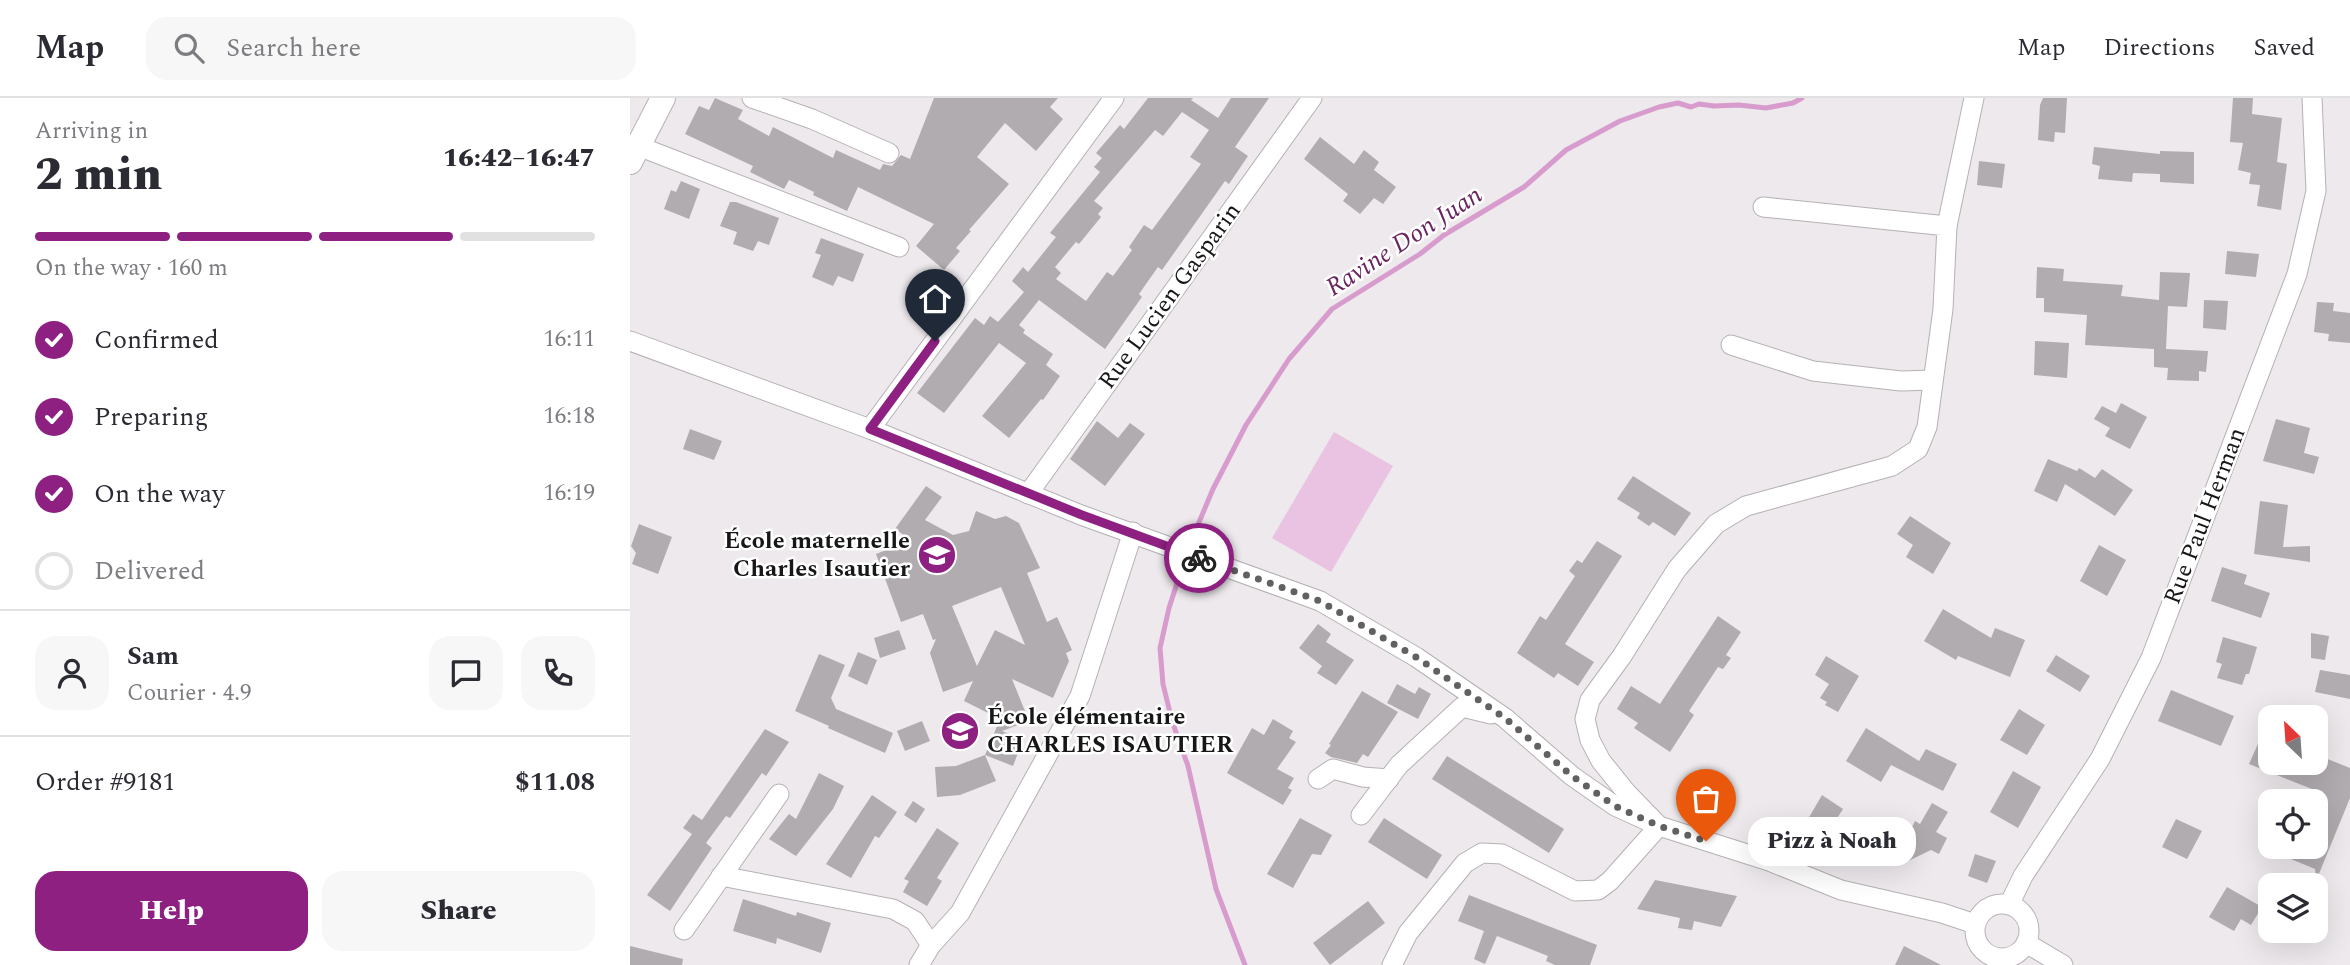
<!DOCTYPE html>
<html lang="en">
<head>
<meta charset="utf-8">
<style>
  :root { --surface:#fff; --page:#f7f7f7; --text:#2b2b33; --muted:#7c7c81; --line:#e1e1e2; --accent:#8e2082 }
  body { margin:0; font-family:Spectral,serif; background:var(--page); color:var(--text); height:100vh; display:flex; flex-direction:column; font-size:26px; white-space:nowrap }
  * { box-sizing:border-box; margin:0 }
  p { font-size:23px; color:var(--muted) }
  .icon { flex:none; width:38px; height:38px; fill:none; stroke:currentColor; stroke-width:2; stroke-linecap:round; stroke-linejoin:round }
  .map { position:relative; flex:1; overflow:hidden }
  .side { display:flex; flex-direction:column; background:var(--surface); width:630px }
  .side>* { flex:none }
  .needle { width:46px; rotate:335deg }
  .fabs { position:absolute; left:1628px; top:607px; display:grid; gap:14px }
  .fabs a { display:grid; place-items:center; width:70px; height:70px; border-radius:14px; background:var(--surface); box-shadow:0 7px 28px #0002; font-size:35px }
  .pin { position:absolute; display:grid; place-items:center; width:60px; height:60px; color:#fff; margin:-72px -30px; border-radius:50% 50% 50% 0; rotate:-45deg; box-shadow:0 0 7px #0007 }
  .pin .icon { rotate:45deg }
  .courier { position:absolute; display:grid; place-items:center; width:70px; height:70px; margin:-35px; border:5px solid #8e2082; border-radius:50%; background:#fff; color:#222; box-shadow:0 2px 9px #0007 }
  .bubble { position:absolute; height:49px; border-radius:21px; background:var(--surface); box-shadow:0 7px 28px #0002; font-size:23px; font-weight:800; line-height:49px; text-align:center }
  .head em { font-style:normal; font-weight:800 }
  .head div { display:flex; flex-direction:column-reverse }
  .head { display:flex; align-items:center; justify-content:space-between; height:119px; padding:0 35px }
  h1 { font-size:46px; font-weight:800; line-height:52px }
  .bar { display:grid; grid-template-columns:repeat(4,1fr); gap:10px 7px; align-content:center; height:84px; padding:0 35px }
  .bar i { height:9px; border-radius:5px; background:var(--line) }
  .bar .active { background:var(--accent) }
  .bar p { grid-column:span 4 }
  .line { display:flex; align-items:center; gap:18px; padding:0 35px; border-top:2px solid var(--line) }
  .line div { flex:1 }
  .round { display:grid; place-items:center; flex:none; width:74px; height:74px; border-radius:21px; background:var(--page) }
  ol { padding:0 35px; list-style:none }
  li { display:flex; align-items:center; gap:21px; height:77px }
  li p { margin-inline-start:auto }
  li .icon { padding:7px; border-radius:50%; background:var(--accent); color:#fff; stroke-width:4 }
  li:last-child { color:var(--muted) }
  li i { width:38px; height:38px; border:4px solid var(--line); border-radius:50% }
  .action { display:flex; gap:14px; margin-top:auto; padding:14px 35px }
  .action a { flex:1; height:80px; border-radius:21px; background:var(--accent); color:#fff; font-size:28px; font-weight:800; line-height:80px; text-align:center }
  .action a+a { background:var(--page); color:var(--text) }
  header { display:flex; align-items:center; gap:42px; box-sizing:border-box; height:98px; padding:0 35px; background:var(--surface); border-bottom:2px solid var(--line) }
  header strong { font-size:33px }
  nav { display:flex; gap:38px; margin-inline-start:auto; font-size:24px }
  .search { width:490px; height:63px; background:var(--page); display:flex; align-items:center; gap:18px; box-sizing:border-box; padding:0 24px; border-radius:21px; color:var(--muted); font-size:26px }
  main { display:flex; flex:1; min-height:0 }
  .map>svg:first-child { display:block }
  .green { fill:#eac3e2 }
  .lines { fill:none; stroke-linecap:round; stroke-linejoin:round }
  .stream { stroke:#d89bcd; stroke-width:5 }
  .building { fill:#b1acb0; fill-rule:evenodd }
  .minor-casing { stroke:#b5b1b4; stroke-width:21 }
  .major-casing { stroke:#b5b1b4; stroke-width:26 }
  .minor { stroke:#fff; stroke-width:19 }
  .major { stroke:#fff; stroke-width:24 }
  .done { stroke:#636062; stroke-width:7; stroke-dasharray:0 12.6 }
  .route { stroke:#8e2082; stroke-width:9 }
  .labels { text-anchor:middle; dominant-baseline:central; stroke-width:5; stroke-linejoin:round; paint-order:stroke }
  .street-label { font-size:24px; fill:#181718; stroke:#fff }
  .poi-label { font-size:24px; font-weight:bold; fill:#181718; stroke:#fff; text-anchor:end }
  .water-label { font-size:26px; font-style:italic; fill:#6a2461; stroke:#fff }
</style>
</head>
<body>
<header>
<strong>Map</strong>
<div class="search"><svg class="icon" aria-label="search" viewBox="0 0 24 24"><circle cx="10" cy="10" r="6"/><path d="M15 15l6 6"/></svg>Search here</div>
<nav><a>Map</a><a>Directions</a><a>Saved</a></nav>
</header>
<main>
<section class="side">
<div class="head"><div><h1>2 min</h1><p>Arriving in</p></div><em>16:42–16:47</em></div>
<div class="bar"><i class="active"></i><i class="active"></i><i class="active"></i><i></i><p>On the way · 160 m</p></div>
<ol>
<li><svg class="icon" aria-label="check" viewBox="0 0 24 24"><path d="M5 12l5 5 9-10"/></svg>Confirmed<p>16:11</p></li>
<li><svg class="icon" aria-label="check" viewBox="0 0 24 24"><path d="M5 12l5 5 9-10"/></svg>Preparing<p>16:18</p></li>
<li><svg class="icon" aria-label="check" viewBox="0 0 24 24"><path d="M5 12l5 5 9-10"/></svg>On the way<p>16:19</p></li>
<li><i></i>Delivered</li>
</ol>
<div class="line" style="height:126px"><a class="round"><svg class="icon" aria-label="person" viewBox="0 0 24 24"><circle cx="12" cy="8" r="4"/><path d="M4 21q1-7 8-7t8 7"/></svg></a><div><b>Sam</b><p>Courier · 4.9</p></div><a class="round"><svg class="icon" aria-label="chat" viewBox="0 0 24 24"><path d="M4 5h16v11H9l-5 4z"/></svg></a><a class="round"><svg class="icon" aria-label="phone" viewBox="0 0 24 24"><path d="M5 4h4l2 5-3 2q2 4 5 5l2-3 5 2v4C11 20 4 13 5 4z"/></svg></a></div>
<div class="line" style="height:91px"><div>Order #9181</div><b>$11.08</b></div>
<div class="action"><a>Help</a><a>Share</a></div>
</section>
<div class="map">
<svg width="1720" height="867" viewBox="0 0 1720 867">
  <rect width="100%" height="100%" fill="#ede9ec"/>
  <!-- green -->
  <polygon class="green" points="704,334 763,368 701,474 642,440"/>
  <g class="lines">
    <!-- stream -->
    <polyline class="stream" points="615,867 586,791 558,668 542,623 533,586 530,550 539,510 559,448 583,391 616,327 659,261 702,211 790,156 814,137 894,89 936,52 990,23 1029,9 1048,5 1061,9 1069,6 1084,8 1109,7 1136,10 1163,5 1172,0"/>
  </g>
  <!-- building -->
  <g class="building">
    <polygon points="85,0 113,12 108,21 139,38 143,29 203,60 206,52 250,72 253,66 262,68 271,57 280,61 304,0 428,0 420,9 433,21 406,53 375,25 347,59 379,86 339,132 341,133 326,150 330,153 314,172 286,148 304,126 228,89 217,113 183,97 184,94 159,82 154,91 120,74 123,68 55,36 69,8 79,12"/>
    <path d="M 518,0 L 563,0 L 561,2 L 588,20 L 601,0 L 639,0 L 605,49 L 618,58 L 599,86 L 595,83 L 532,172 L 528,169 L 509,196 L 512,199 L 475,251 L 409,202 L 389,227 L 395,232 L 393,235 L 423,256 L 416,267 L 430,278 L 413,302 L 411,301 L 379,340 L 352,318 L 396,265 L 369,245 L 314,315 L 287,295 L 345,220 L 354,227 L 360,218 L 368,224 L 394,194 L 382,183 L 393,169 L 398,174 L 426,139 L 420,135 L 470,74 L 464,69 L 472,60 L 466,55 L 490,27 L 494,31 ZM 552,14 L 579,32 L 560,59 L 571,66 L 522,132 L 514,127 L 499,149 L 502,152 L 483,178 L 477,174 L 456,203 L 426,181 L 431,175 L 425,169 L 446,144 L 449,146 L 471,119 L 468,116 L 473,110 L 464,103 L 525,32 L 533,38 Z"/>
    <polygon points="1413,0 1437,0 1435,35 1425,34 1424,44 1408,42 1410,7"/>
    <polygon points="1603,0 1623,0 1622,16 1652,20 1647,64 1657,66 1651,112 1627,108 1630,87 1619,86 1621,75 1608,72 1613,45 1600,44"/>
    <polygon points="690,39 724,66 734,52 749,64 744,72 766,89 753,106 744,100 730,116 713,103 718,96 674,61"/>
    <polygon points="1464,49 1530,56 1530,53 1564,54 1564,86 1530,84 1530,76 1503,75 1502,84 1468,81 1470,68 1462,66"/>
    <polygon points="1349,63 1375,66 1372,90 1347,87"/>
    <polygon points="51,83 70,91 59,121 34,111 41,92 46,94"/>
    <polygon points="100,104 106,104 149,120 139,147 128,143 123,153 103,146 107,134 90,128"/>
    <polygon points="191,140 234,156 223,184 208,178 203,188 182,179 191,157 185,155"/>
    <polygon points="1597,153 1629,156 1626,179 1595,176"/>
    <polygon points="1407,169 1434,171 1433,183 1493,187 1491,198 1529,202 1530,174 1560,175 1557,209 1538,208 1536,251 1578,253 1576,274 1569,273 1569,283 1537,282 1538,270 1524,269 1524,251 1455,247 1457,217 1414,214 1414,200 1406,200"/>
    <polygon points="1574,202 1598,203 1596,232 1573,230"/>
    <polygon points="1687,204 1704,205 1703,213 1720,215 1720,245 1698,243 1699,236 1684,234"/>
    <polygon points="1405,243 1439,245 1437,280 1404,277"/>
    <polygon points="1491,305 1517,319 1500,351 1475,338 1480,330 1464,321 1472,308 1486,315"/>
    <polygon points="1646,321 1680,330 1674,355 1689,359 1684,376 1633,363"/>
    <polygon points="467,323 488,340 500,325 515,336 475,388 440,361"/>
    <polygon points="60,331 92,343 84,362 53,351"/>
    <polygon points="1418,361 1447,373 1449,370 1465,380 1472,371 1503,392 1485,418 1435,386 1427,404 1404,393"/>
    <polygon points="1003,378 1061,415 1045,438 1023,424 1019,428 1007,420 1010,415 987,401"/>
    <path d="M 296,388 L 312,399 L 295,422 L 323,437 L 339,433 L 346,413 L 365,421 L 376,418 L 389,425 L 410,470 L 397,475 L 417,524 L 427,519 L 442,552 L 436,555 L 439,563 L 423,600 L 382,581 L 399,623 L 372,633 L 393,642 L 383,668 L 355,657 L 370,621 L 334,603 L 343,583 L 313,594 L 300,555 L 306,541 L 303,542 L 293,516 L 271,524 L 246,456 L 281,442 L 265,431 ZM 371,489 L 395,547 L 365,532 L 347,568 L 322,508 Z"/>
    <polygon points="1630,403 1658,407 1653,449 1680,448 1680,464 1624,456"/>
    <polygon points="1280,418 1321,445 1303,476 1276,459 1283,447 1267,436"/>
    <polygon points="9,426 42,439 28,476 2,466 6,455 1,448"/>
    <polygon points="967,443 992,458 935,546 964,564 948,588 928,575 924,580 887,555 910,518 916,522 945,478 939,473 947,462 952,465"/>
    <polygon points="1469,447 1496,462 1477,498 1450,483"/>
    <polygon points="1592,469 1617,477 1614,486 1640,495 1631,520 1581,503"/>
    <polygon points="1313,511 1361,540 1365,530 1395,542 1380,579 1328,558 1326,562 1294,543"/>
    <polygon points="1088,518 1111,534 1096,557 1101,560 1093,571 1088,569 1059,613 1064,617 1040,654 1004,630 1008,625 987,611 1001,588 1030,606"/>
    <polygon points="688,526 701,536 696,544 724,562 706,587 687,575 692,568 669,550"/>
    <polygon points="269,532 276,551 250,560 244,540"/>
    <polygon points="1681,535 1699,538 1695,562 1681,560"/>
    <polygon points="1593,539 1627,549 1619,576 1616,576 1612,587 1587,580 1592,566 1586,564"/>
    <polygon points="228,554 247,562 237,587 218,578"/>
    <polygon points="189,556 215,567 201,600 206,611 263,635 255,655 198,630 199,628 165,613"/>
    <polygon points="1426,557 1460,578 1450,594 1416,573"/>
    <polygon points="1196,558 1229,578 1208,614 1195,607 1197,604 1190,600 1199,586 1185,577"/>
    <polygon points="1690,572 1720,577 1720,601 1685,594"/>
    <polygon points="767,586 785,596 789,589 801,596 788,621 757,605"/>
    <polygon points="1541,592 1604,618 1591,648 1528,623"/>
    <polygon points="732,593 768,614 738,659 733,656 727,665 701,659 695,655 701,647 699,646"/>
    <polygon points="1389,611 1415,627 1397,657 1370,642"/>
    <polygon points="643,621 663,633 659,640 666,644 647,671 664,680 658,690 662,692 653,707 597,675 622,630 634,637"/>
    <polygon points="1639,621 1640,665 1685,665 1685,656 1720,670 1720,700 1686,783 1685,771 1632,749 1685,749 1685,704 1677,704 1682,691 1619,666"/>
    <polygon points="292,623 300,643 275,653 267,633"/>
    <polygon points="1236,630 1289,663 1296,651 1327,666 1313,693 1261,667 1251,684 1216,663"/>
    <polygon points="135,631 159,644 136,678 132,675 100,720 96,718 76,745 82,750 40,813 17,797 62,736 53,730 63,716 72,722"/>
    <polygon points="355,657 366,683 330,697 307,699 305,669 326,668"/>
    <polygon points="817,658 934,731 919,755 802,681"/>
    <polygon points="1383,673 1411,689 1388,730 1360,714"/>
    <polygon points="189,675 214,688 203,711 166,758 139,741 159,716 166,721"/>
    <polygon points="242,697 267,714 249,740 245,738 221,780 196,766"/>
    <polygon points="1192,697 1213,711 1194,741 1174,728"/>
    <polygon points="283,703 295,711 286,725 274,717"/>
    <polygon points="1302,705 1318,714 1306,734 1317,740 1309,756 1301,752 1270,767 1229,744 1238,728 1260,739 1261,736 1275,743 1285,723 1290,726"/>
    <polygon points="670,720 702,737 691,757 682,756 663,790 637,776"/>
    <polygon points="754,720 812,757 797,781 738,744"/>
    <polygon points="1546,721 1572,733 1557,761 1532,749"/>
    <polygon points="307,730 329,745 307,780 312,783 297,808 273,794 279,783 274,781"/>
    <polygon points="1345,756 1366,763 1357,785 1338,778"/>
    <polygon points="1025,782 1107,798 1091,829 1064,823 1062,832 1048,830 1050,820 1007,811"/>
    <polygon points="1597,789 1632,809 1621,827 1611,821 1604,833 1579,819"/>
    <polygon points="839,797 967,847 960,867 925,867 916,863 918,858 867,838 855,866 844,861 854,833 828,823"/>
    <polygon points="113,801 166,818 167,814 201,825 191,855 147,840 146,846 103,833"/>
    <polygon points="738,803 755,825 700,867 683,845"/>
    <polygon points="0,848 53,861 52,867 0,867"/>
    <polygon points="1274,848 1311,867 1265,867"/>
  </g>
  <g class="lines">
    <!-- minor casing -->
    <g class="minor-casing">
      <g id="minor">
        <polyline points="122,0 182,21 259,55"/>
        <polyline points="8,48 269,149"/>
        <polyline points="1317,128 1344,0"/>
        <polyline points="0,243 240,331 451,417 690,503 786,559 875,620 942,678 985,708 1029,728 1139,763 1211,792 1312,815 1345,826"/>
        <polyline points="1101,247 1183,273 1271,283 1302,282"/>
        <polyline points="240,331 484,0"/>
        <polyline points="398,396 682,0"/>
        <polyline points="688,681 703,671 733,679 759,681"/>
        <polyline points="731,717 769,667 832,609 861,616"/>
        <polyline points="91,778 263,811 285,823 301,847"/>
        <circle cx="1372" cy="833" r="27"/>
        <polyline points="1379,807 1393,778 1470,661 1521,560 1667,176 1686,93 1682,0"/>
        <polyline points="54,832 149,696"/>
        <polyline points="1396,845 1433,867"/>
        <polyline points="289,867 301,847 330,815 450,598 503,434"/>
        <polyline points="762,867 778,835 835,765 852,755 872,756 945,793 968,792 980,783 1029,728 996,694 971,663 960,642 955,621 960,602 992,558 1047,471 1086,426 1116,408 1262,368 1288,351 1297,329 1313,211 1317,128 1133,109"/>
      </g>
    </g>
    <!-- major casing -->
    <g class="major-casing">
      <polyline id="major" points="0,64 33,0"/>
    </g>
    <!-- minor -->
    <use href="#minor" class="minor"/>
    <!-- major -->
    <use href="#major" class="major"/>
  </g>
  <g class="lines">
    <!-- done -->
    <polyline class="done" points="569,460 690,503 786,559 875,620 942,678 985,708 1029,728 1076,743"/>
    <!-- route -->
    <polyline class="route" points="305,243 240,331 452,417 569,460"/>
  </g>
  <!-- icons -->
  <defs>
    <g id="school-disc" transform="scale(2.0125)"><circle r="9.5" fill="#8e2082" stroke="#fff"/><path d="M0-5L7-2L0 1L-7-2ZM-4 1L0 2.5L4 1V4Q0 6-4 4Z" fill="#fff"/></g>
  </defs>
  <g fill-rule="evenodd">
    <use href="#school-disc" x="307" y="457"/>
    <use href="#school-disc" x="330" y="633"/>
  </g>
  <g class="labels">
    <!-- street labels -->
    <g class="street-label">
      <text transform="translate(540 198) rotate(-54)">Rue Lucien Gasparin</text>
      <text transform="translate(1575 418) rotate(-69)">Rue Paul Herman</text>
    </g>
    <!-- poi labels -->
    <g class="poi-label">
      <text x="280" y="443">École maternelle<tspan x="280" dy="28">Charles Isautier</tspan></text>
      <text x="357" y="619" text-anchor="start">École élémentaire<tspan x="357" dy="28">CHARLES ISAUTIER</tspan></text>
    </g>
    <!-- water labels -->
    <g class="water-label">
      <text transform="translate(774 143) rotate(-33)">Ravine Don Juan</text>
    </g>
  </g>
</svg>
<div class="fabs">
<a><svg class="needle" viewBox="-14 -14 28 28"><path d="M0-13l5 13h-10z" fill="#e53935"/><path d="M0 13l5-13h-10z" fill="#7c7c81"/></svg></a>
<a><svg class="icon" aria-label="locate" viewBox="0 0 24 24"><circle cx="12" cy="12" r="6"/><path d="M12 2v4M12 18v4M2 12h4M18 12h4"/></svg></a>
<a><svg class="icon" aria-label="layers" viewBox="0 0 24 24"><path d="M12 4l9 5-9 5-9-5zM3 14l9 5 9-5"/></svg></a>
</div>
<div class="pin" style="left:1076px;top:743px;background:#ea580c"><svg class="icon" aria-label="bag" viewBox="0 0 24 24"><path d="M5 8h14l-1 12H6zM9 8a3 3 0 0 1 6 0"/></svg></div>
<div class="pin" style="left:305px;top:243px;background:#1f2937"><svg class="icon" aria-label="home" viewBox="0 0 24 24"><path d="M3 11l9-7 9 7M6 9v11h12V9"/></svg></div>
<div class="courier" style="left:569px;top:460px"><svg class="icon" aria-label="bike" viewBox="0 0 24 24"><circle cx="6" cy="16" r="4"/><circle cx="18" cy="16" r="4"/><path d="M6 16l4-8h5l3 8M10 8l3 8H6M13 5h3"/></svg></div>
<div class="bubble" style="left:1118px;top:719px;width:168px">Pizz à Noah</div>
</div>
</main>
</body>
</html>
